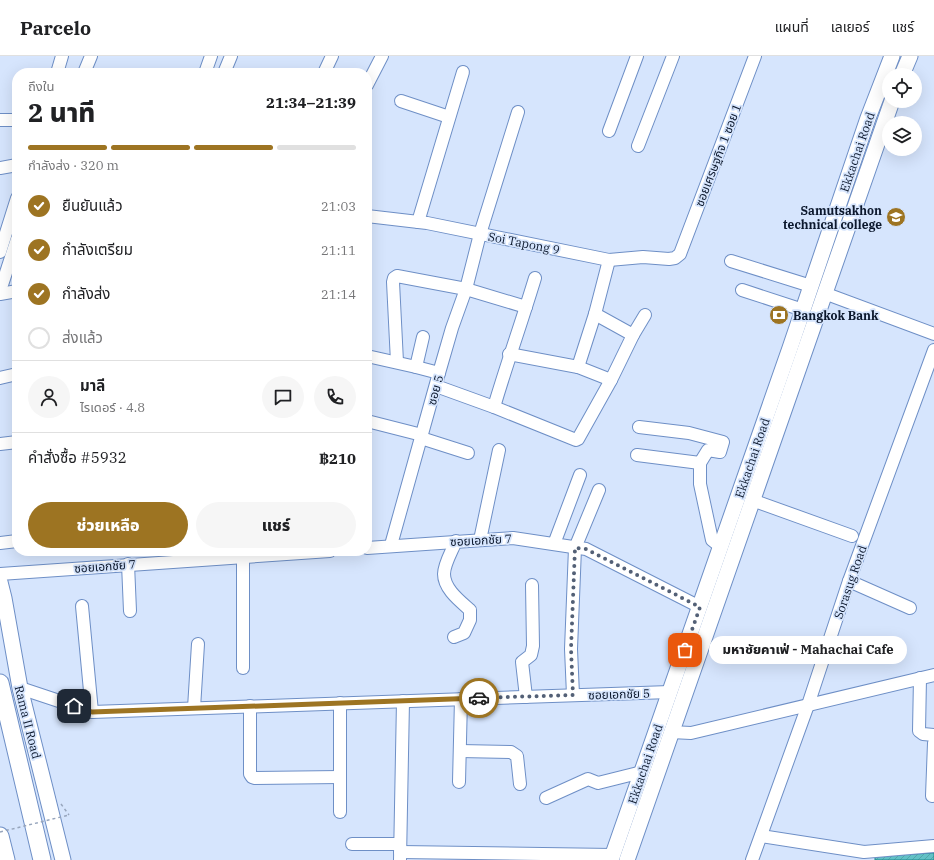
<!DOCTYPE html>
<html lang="th">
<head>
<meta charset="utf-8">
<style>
  :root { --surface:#fff; --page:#f6f6f6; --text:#202124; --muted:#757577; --line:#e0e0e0; --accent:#9d7422 }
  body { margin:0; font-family:"IBM Plex Serif","Noto Sans Thai",serif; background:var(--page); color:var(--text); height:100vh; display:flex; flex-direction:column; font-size:15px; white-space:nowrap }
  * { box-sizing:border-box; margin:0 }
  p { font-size:13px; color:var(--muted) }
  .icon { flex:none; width:22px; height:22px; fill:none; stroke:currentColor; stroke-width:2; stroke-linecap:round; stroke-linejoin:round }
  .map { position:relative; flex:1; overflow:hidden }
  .sheet { position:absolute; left:12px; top:12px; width:360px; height:488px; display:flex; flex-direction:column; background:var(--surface); border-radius:16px; box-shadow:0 4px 16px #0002 }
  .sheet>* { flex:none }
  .fabs { position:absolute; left:882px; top:12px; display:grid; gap:8px }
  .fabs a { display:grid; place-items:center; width:40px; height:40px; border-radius:50%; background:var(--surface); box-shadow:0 4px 16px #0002; font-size:20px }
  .pin { position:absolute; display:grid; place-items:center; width:34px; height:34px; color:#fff; margin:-17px; border-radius:8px; box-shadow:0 2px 6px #0006 }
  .courier { position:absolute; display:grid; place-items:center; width:40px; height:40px; margin:-20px; border:3px solid #9d7422; border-radius:50%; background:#fff; color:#222; box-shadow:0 1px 5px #0007 }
  .bubble { position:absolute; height:28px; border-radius:14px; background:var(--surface); box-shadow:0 4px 16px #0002; font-size:13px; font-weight:800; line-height:28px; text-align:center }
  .summary em { font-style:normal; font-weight:800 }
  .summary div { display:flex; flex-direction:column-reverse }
  .summary { display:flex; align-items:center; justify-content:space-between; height:68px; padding:0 16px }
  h1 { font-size:26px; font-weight:800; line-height:30px }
  .bar { display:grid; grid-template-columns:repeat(4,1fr); gap:6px 4px; align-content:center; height:48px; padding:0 16px }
  .bar i { height:5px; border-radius:3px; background:var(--line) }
  .bar .selected { background:var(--accent) }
  .bar p { grid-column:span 4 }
  .line { display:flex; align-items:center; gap:10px; padding:0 16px; border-top:1px solid var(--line) }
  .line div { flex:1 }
  .round { display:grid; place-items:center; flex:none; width:42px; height:42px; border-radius:21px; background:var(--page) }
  ol { padding:0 16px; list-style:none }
  li { display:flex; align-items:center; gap:12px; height:44px }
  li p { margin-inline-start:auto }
  li .icon { padding:4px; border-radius:50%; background:var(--accent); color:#fff; stroke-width:4 }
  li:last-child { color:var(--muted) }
  li i { width:22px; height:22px; border:2px solid var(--line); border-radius:50% }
  .action { display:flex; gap:8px; margin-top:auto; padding:8px 16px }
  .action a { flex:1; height:46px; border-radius:24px; background:var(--accent); color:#fff; font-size:16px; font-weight:800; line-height:46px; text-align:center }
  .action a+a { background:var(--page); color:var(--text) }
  header { display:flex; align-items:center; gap:24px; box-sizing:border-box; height:56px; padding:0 20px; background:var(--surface); border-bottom:1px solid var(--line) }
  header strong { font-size:19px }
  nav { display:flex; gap:22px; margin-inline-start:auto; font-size:14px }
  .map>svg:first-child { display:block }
  .building { fill:url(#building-hatch); stroke:#1d888e }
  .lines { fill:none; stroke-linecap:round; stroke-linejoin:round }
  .minor-casing { stroke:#6e8fc6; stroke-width:14 }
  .major-casing { stroke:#6e8fc6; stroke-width:17 }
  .highway-casing { stroke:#6e8fc6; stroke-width:19 }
  .path { stroke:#97a5bc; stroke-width:1.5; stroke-dasharray:3 3; stroke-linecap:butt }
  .minor { stroke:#fff; stroke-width:12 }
  .major { stroke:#fff; stroke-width:15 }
  .highway { stroke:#fff; stroke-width:17 }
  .path-bridge { stroke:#97a5bc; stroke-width:1.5; stroke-dasharray:3 3; stroke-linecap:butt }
  .done { stroke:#536076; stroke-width:4; stroke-dasharray:0 7.2 }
  .route { stroke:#9d7422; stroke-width:5 }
  .labels { text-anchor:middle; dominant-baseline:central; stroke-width:3.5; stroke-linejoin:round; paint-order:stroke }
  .street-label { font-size:12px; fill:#0c182d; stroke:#d6e5fd }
  .poi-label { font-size:12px; font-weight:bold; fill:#0c182d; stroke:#d6e5fd; text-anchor:end }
</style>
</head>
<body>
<header>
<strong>Parcelo</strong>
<nav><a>แผนที่</a><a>เลเยอร์</a><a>แชร์</a></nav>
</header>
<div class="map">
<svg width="934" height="804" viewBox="0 0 934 804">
  <defs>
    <pattern id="building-hatch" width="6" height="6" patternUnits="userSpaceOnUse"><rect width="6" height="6" fill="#61c1c6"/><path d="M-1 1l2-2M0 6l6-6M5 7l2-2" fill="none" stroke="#53a5aa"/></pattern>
  </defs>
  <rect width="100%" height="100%" fill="#d6e5fd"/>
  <!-- building -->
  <polygon class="building" points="934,797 934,804 875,804 875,800"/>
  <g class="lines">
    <!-- minor casing -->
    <g class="minor-casing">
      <g id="minor">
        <polyline points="57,17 62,0"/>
        <polyline points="84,17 91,0"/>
        <polyline points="205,17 211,0"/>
        <polyline points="224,17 231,0"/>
        <polyline points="324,17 332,0"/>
        <polyline points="367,29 382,0"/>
        <polyline points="401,45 449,61"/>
        <polyline points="0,64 17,64"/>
        <polyline points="609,75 637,0"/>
        <polyline points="638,90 673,0"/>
        <polyline points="0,112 17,109"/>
        <polyline points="367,160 427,167 609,204 643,201 669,203 675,202 680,198 755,0"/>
        <polyline points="418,166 463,16"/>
        <polyline points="0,196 17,142"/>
        <polyline points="731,205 811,230"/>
        <polyline points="742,234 803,254"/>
        <polyline points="0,235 17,183"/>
        <polyline points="824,237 934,278"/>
        <polyline points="0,238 17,235"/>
        <polyline points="633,279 645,259"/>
        <polyline points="509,298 578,311 611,324"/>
        <polyline points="367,300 416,311 423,281"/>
        <polyline points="397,306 393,226 394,222 397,220 466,233 526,251"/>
        <polyline points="416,311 439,317"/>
        <polyline points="578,311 595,258 609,204"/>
        <polyline points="0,322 17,318"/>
        <polyline points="436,330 494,351 576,384 578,383 611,324 633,279 595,258"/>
        <path d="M 494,351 C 507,307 522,265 535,222"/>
        <polyline points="367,365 422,379"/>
        <polyline points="639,371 689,377 723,386 720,396 708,394 700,407 700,428 712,484 721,491"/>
        <polyline points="421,382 468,397"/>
        <polyline points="0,388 17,386"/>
        <polyline points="637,399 700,407"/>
        <polyline points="752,444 852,480"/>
        <polyline points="480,484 499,394"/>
        <polyline points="0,487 17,485"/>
        <polyline points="554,488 580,419"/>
        <polyline points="391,489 439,317 452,272 466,233 480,178 518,56"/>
        <polyline points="367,492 513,482 586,493 700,551"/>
        <polyline points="128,508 130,555"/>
        <polyline points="0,518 330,495"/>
        <polyline points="849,525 910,552"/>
        <polyline points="82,550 92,656"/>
        <path d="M 454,581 L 464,577 L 470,564 L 470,554 C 460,545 444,533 444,518 C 444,508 452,495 456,485"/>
        <polyline points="243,612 243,501"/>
        <polyline points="920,622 919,675 923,678 934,679 934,680"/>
        <polyline points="20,632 92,656 670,636"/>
        <polyline points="573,639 571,593 575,492 599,434"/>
        <polyline points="526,641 522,606 531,599 533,590 532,529"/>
        <polyline points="250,650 250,718 252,721 255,722 340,721"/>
        <polyline points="194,652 198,588"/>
        <polyline points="671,676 691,677 934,619"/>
        <polyline points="460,695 511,696 517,700 520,728"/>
        <polyline points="459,726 461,643"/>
        <polyline points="932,740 934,687"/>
        <polyline points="546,742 588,723 598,727 642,716"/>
        <polyline points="340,756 340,647"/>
        <polyline points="761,780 864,796 934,790"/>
        <polyline points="352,788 400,788"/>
        <polyline points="400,796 613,799"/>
        <polyline points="400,804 403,645"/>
        <polyline points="752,804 808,649 849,525 934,294"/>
      </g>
    </g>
    <!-- major casing -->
    <g class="major-casing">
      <g id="major">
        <polyline points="902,19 910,0"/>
        <polyline points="0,526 4,542 20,632 63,804"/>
        <polyline points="611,804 790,292 868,62 892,0"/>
        <polyline points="627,804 892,45"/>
      </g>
    </g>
    <!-- highway casing -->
    <g class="highway-casing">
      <g id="highway">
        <polyline points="0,627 42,804"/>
        <polyline points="0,780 6,804"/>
      </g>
    </g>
    <!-- path -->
    <polyline class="path" points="61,748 69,759"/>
    <!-- minor -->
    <use href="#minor" class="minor"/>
    <!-- major -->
    <use href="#major" class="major"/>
    <!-- highway -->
    <use href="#highway" class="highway"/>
    <!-- path-bridge -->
    <polyline class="path-bridge" points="0,776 69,759"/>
  </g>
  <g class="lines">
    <!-- done -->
    <polyline class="done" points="479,642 573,639 571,593 575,492 586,493 700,551 685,594"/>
    <!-- route -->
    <polyline class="route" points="74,650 92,656 479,642"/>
  </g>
  <!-- icons -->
  <defs>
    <g id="university-disc" transform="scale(1)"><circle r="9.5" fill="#9d7422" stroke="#d6e5fd"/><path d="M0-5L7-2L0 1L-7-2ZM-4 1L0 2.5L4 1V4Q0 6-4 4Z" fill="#fff"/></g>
    <g id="bank-disc" transform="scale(1)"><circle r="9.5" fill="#9d7422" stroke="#d6e5fd"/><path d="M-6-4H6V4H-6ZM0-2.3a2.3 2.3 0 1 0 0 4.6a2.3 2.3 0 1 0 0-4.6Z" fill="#fff"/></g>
  </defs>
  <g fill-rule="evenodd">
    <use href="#university-disc" x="896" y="161"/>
    <use href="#bank-disc" x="779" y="259"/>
  </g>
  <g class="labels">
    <!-- street labels -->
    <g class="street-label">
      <text transform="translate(857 96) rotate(-71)">Ekkachai Road</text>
      <text transform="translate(718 99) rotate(-69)">ซอยเศรษฐกิจ 1 ซอย 1</text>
      <text transform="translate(524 187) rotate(11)">Soi Tapong 9</text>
      <text transform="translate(435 334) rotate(-75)">ซอย 5</text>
      <text transform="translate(752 402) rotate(-71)">Ekkachai Road</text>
      <text transform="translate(481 484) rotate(-3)">ซอยเอกชัย 7</text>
      <text transform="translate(105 510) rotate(-4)">ซอยเอกชัย 7</text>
      <text transform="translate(850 526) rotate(-71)">Sorasug Road</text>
      <text transform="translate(619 638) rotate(-2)">ซอยเอกชัย 5</text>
      <text transform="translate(28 666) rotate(76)">Rama II Road</text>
      <text transform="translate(645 708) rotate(-71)">Ekkachai Road</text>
    </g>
    <!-- poi labels -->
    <g class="poi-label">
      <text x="882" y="154">Samutsakhon<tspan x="882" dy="14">technical college</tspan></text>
      <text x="793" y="259" text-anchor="start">Bangkok Bank</text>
    </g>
  </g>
</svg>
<div class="fabs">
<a><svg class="icon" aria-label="locate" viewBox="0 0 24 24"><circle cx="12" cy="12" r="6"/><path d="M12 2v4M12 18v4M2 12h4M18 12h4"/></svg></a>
<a><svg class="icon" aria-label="layers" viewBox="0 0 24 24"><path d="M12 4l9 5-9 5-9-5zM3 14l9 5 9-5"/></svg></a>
</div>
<div class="pin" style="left:685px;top:594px;background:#ea580c"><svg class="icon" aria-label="bag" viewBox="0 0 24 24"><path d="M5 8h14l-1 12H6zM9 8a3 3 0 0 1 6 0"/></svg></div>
<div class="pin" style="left:74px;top:650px;background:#1f2937"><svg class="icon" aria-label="home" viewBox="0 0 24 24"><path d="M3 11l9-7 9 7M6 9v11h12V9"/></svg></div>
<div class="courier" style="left:479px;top:642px"><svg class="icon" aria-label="car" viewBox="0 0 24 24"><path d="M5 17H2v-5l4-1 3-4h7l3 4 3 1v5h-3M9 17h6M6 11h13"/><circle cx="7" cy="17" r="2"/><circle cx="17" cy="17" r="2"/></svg></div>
<div class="bubble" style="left:709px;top:580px;width:198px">มหาชัยคาเฟ่ - Mahachai Cafe</div>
<section class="sheet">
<div class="summary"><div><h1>2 นาที</h1><p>ถึงใน</p></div><em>21:34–21:39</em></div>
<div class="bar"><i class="selected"></i><i class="selected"></i><i class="selected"></i><i></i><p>กำลังส่ง · 320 m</p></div>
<ol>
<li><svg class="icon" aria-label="check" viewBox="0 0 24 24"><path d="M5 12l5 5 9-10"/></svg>ยืนยันแล้ว<p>21:03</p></li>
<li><svg class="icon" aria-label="check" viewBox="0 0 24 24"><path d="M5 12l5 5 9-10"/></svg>กำลังเตรียม<p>21:11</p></li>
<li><svg class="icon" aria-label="check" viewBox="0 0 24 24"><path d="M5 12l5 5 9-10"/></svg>กำลังส่ง<p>21:14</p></li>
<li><i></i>ส่งแล้ว</li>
</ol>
<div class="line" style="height:72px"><a class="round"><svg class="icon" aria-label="person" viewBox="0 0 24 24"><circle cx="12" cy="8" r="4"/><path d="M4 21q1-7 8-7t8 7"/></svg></a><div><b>มาลี</b><p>ไรเดอร์ · 4.8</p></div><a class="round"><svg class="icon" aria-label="chat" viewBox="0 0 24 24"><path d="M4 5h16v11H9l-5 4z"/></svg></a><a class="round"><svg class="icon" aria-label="phone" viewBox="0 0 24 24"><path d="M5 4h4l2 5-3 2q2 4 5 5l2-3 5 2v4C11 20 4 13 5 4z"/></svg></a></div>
<div class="line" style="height:52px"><div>คำสั่งซื้อ #5932</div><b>฿210</b></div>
<div class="action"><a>ช่วยเหลือ</a><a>แชร์</a></div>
</section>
</div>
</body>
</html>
